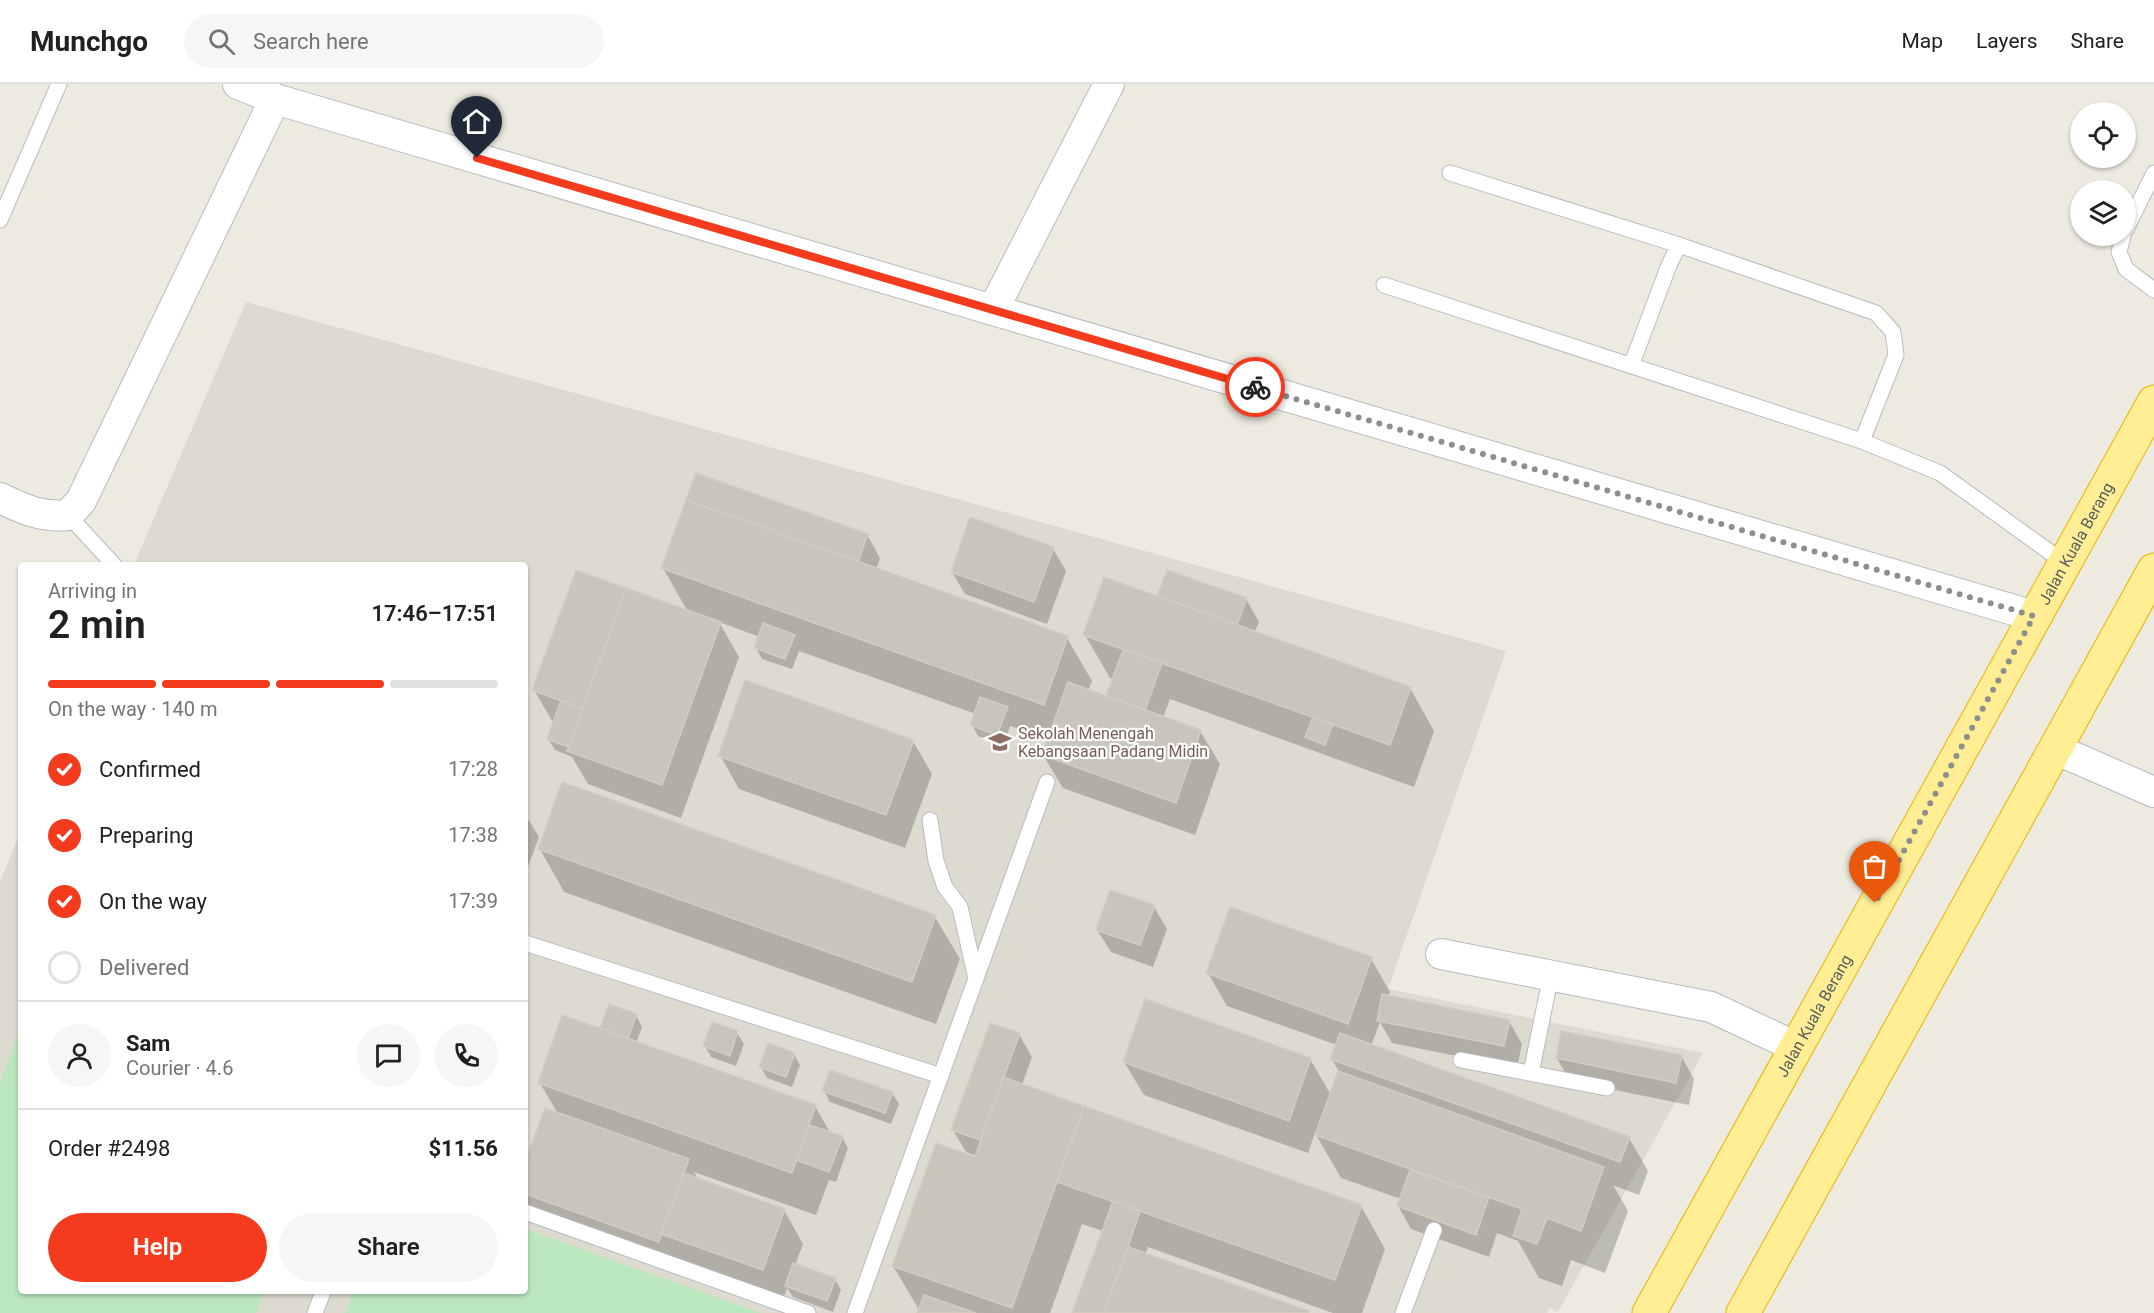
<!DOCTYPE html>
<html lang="en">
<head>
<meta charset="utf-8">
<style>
  :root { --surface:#fff; --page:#f6f6f6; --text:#202124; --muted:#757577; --line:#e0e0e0; --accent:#f53b1e }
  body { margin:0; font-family:Roboto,sans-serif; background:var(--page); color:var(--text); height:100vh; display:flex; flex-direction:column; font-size:22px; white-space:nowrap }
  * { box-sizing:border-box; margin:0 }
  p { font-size:20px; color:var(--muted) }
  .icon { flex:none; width:33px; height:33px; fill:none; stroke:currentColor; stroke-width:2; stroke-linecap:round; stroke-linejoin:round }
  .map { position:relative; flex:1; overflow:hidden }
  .sheet { position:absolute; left:18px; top:478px; width:510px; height:732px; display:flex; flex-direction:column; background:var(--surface); border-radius:6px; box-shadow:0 2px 4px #0004 }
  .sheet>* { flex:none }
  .tools { position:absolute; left:2070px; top:18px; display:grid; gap:12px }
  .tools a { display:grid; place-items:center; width:66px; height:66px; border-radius:50%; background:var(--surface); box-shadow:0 2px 4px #0004; font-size:30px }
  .pin { position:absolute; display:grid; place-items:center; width:51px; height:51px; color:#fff; margin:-62px -26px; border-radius:50% 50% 50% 0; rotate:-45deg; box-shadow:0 0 6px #0007 }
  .pin .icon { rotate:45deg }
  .courier { position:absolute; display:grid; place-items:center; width:60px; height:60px; margin:-30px; border:4px solid #f53b1e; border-radius:50%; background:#fff; color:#222; box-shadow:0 2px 8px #0007 }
  .summary em { font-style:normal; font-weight:600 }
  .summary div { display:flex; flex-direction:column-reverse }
  .summary { display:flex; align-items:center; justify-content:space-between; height:102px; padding:0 30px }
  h1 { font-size:39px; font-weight:600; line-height:45px }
  .bar { display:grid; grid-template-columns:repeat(4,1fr); gap:9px 6px; align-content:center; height:72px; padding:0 30px }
  .bar i { height:8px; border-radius:4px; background:var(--line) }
  .bar .on { background:var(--accent) }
  .bar p { grid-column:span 4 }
  .line { display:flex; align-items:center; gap:15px; padding:0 30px; border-top:2px solid var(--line) }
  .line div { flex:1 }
  .round { display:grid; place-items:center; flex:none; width:63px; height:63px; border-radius:32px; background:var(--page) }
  ol { padding:0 30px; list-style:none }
  li { display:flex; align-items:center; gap:18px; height:66px }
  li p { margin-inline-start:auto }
  li .icon { padding:6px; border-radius:50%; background:var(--accent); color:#fff; stroke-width:4 }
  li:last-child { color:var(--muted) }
  li i { width:33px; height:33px; border:3px solid var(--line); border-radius:50% }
  .cta { display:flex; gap:12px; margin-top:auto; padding:12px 30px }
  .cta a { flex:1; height:69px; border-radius:36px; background:var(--accent); color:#fff; font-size:24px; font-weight:600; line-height:69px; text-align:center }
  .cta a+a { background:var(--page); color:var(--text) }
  header { display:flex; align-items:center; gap:36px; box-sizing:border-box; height:84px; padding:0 30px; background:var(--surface); border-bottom:2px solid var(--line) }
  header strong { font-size:28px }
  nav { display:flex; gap:33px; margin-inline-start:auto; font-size:21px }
  .search { width:420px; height:54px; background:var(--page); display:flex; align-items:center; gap:15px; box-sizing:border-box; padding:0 21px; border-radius:33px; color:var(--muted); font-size:22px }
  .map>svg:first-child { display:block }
  .education { fill:#dddacf }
  .green { fill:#bae7bd }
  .shadow { fill:#0003 }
  .building { fill:#c8c5bd; stroke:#d2cdbe; stroke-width:1.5 }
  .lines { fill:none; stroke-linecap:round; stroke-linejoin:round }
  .service-casing { stroke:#b8bac0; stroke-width:17 }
  .minor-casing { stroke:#b8bac0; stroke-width:32 }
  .trunk-casing { stroke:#edb100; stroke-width:35 }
  .service { stroke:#fff; stroke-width:15 }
  .minor { stroke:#fff; stroke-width:30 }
  .trunk { stroke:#ffee94; stroke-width:33 }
  .done { stroke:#8d8e8e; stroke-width:6; stroke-dasharray:0 10.8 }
  .route { stroke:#f53b1e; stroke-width:8 }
  .labels { text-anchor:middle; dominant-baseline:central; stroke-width:4.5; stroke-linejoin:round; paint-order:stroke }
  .street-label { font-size:16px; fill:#595c62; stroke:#fff }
  .education-label { font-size:16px; fill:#785e54; stroke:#fff; text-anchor:start }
</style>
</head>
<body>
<header>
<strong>Munchgo</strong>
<div class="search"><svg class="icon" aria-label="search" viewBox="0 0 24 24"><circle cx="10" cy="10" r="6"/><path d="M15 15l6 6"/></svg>Search here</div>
<nav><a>Map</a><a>Layers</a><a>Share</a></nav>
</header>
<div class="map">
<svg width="2154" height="1229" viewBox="0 0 2154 1229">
  <rect width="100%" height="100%" fill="#edebe0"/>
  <!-- education -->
  <polygon class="education" points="246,218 1506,567 1388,905 1703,969 1558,1228 1550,1224 1547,1229 0,1229 0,797 21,748 21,1208 525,1208 525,482 134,481"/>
  <!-- green -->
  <g class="green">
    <polygon points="21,941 21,1208 264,1208 256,1229 0,1229 0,1000"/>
    <polygon points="525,1145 761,1229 345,1229 353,1208 525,1208"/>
  </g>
  <!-- shadow -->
  <g class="shadow">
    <polygon points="867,451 880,474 876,486 1067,554 1092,597 1088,607 1107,614 1114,595 1110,594 1085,551 1158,514 1246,515 1259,538 1255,547 1410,604 1434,647 1414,703 1170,615 1163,634 1200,647 1220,680 1195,751 1063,704 1043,671 1049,656 1010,642 1003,662 978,652 972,641 976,630 799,567 792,585 762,575 756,564 760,553 719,538 739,573 681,734 588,700 572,673 555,666 548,655 554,640 534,606 688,528 663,484"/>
    <polygon points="1053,465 1066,487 1047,540 965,510 952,488"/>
    <polygon points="913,657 932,690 905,764 739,705 720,671"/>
    <polygon points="525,730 539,753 525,791"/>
    <polygon points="540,765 935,833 960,875 936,940 564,808"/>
    <polygon points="1154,823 1167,845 1153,883 1111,868 1097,846"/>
    <polygon points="1371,875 1390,908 1389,913 1509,937 1522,960 1517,984 1392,959 1380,938 1371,962 1629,1054 1648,1087 1639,1111 1613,1101 1628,1127 1605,1189 1571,1176 1562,1202 1539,1194 1518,1157 1497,1149 1489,1173 1411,1145 1398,1122 1401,1115 1341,1094 1315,1049 1308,1069 1144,1011 1124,978 1310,975 1331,1011 1339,988 1332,975 1337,961 1227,922 1208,889"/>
    <polygon points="636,932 642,943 636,959 815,1022 831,1050 842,1053 848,1064 836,1098 829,1096 816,1131 694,1088 699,1096 784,1126 803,1160 795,1181 835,1195 841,1206 833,1228 793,1213 787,1204 782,1219 680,1182 677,1190 536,1140 525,1121 525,1082 558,1030 540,999 604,947 602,944"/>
    <polygon points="737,949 744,960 736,982 711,973 705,962"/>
    <polygon points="1019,950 1032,973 1022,1001 1361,1122 1385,1165 1362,1229 1333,1229 1148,1163 1145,1171 1308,1229 1074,1229 1103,1147 1082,1140 1050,1229 919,1229 920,1225 918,1224 893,1182 976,1075 977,1072 966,1068 953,1046"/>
    <polygon points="794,970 800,981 792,1003 767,994 761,983"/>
    <polygon points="1681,972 1694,995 1689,1021 1570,997 1557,974"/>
    <polygon points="824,1007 892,1009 899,1020 891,1040 830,1018"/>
  </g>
  <!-- building -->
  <g class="building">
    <polygon points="696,389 868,450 858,478 686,416"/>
    <polygon points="686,416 1068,552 1044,621 661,484"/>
    <polygon points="970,433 1054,463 1034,518 951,488"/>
    <polygon points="576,486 626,504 583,625 532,606"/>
    <polygon points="1167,486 1247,514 1237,541 1157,512"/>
    <polygon points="1104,493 1411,603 1390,661 1083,551"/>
    <polygon points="626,504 721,538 662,701 567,667"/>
    <polygon points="763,539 795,551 785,575 754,564"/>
    <polygon points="1123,566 1162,579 1145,626 1106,612"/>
    <polygon points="745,596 914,656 886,731 718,672"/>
    <polygon points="1068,598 1201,646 1176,719 1042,671"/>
    <polygon points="980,613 1008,623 997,651 970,641"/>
    <polygon points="561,616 583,625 569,663 547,655"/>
    <polygon points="1313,633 1333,640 1325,661 1305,653"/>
    <polygon points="562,698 936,831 912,898 538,765"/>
    <polygon points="1110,806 1155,821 1140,861 1096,846"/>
    <polygon points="1230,823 1372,873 1348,940 1206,889"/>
    <polygon points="1382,910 1510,936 1504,962 1377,937"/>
    <polygon points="1145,915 1311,974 1289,1037 1123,978"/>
    <polygon points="609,920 637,930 628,954 600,944"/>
    <polygon points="562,931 816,1021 792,1089 538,999"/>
    <polygon points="712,938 738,947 730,972 703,962"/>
    <polygon points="990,939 1020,949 981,1056 951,1046"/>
    <polygon points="1561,947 1682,971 1676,999 1556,974"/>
    <polygon points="1340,949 1630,1053 1620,1078 1330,975"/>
    <polygon points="768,959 795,969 786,993 759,983"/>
    <polygon points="830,986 893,1008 885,1029 822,1007"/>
    <polygon points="1338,987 1604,1083 1581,1147 1547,1134 1537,1160 1513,1152 1522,1125 1315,1051"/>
    <polygon points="1003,993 1084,1022 1012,1224 892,1182 936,1059 975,1073"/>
    <polygon points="1084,1022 1362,1121 1335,1196 1057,1098"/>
    <polygon points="545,1024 689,1075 659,1158 525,1110 525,1078"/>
    <polygon points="809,1041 843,1052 829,1088 796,1076"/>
    <polygon points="1410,1086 1489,1113 1476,1151 1397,1122"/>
    <polygon points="684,1089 785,1125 763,1186 661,1150"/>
    <polygon points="1113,1117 1140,1127 1128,1163 1104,1229 1072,1229"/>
    <polygon points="1128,1163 1309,1227 1308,1229 1104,1229"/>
    <polygon points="793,1179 836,1194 827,1217 785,1202"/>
    <polygon points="924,1211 976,1229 917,1229"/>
  </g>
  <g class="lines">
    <!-- service casing -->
    <g class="service-casing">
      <g id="service">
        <polyline points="1450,89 1679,161"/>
        <polyline points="0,136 59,0"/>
        <polyline points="2126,145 2154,89"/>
        <polyline points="2123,152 2119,168 2126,185 2154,206"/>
        <polyline points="1384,201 1862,357 1940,389 2065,479"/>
        <polyline points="1631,282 1669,181 1679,161 1876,229 1893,248 1896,271 1862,357"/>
        <polyline points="68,431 115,482"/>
        <polyline points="930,736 936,777 945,803 960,823 976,895"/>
        <polyline points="525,859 941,992"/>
        <polyline points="1461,976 1607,1004"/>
        <polyline points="1531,989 1551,891"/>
        <polyline points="525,1128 808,1229"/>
        <polyline points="315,1229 323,1208"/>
        <polyline points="855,1229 1047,698"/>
        <polyline points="1403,1229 1434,1146"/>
      </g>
    </g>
    <!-- minor casing -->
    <g class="minor-casing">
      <g id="minor">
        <polyline points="238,0 275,15 2034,532"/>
        <polyline points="993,226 1109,0"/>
        <path d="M 0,414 C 23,425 42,434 68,431 L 81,417 L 275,15"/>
        <polyline points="2055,665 2154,708"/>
        <polyline points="1441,870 1711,923 1796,963"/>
      </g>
    </g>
    <!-- trunk casing -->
    <g class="trunk-casing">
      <g id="trunk">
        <path id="s1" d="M 1649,1229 L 2154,318"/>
        <polyline points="1743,1229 2154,486"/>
      </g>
    </g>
    <!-- service -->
    <use href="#service" class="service"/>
    <!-- minor -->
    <use href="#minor" class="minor"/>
    <!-- trunk -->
    <use href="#trunk" class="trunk"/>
  </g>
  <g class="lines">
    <!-- done -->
    <polyline class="done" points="1255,303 2034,532 1875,819"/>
    <!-- route -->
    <polyline class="route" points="477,74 1255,303"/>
  </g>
  <!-- icons -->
  <defs>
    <g id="school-bare" transform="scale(1.8)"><path d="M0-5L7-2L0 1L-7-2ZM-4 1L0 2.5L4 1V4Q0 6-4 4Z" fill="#8d6e63" stroke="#fff" stroke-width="2.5" paint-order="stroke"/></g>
  </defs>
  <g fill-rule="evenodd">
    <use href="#school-bare" x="1000" y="658"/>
  </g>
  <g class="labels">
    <!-- street labels -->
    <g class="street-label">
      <text stroke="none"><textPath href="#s1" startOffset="880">Jalan Kuala Berang</textPath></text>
      <text stroke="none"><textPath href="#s1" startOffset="340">Jalan Kuala Berang</textPath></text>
    </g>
    <!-- education labels -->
    <g class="education-label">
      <text x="1018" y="649">Sekolah Menengah<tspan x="1018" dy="18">Kebangsaan Padang Midin</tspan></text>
    </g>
  </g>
</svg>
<div class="tools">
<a><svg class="icon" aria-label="locate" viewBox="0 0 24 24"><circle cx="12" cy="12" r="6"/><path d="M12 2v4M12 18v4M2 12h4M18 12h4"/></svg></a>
<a><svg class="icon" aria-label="layers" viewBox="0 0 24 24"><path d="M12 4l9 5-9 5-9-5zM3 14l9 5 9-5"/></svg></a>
</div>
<div class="pin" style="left:1875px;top:819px;background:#ea580c"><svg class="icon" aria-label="bag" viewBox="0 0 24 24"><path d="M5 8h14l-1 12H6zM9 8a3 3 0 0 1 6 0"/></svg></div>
<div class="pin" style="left:477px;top:74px;background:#1f2937"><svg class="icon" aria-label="home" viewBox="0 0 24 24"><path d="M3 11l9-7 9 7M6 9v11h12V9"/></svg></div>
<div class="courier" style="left:1255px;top:303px"><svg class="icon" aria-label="bike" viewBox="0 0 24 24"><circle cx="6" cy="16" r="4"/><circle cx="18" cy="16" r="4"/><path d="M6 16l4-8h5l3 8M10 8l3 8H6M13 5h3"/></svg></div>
<section class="sheet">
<div class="summary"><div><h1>2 min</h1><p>Arriving in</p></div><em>17:46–17:51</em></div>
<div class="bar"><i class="on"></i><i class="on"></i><i class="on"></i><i></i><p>On the way · 140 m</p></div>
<ol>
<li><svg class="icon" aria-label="check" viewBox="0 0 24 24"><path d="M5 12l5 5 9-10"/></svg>Confirmed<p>17:28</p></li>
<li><svg class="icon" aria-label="check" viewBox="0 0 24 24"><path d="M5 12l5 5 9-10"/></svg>Preparing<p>17:38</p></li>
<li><svg class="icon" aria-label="check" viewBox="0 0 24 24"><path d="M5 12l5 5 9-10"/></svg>On the way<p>17:39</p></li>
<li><i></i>Delivered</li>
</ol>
<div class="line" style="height:108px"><a class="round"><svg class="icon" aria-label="person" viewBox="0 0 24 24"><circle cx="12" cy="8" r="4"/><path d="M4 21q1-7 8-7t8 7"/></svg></a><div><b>Sam</b><p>Courier · 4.6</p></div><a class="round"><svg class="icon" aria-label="chat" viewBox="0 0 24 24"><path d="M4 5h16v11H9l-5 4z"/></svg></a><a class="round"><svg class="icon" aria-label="phone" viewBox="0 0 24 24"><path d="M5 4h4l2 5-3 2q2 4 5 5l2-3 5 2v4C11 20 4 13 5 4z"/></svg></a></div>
<div class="line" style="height:78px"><div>Order #2498</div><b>$11.56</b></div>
<div class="cta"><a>Help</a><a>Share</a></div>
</section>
</div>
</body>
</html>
